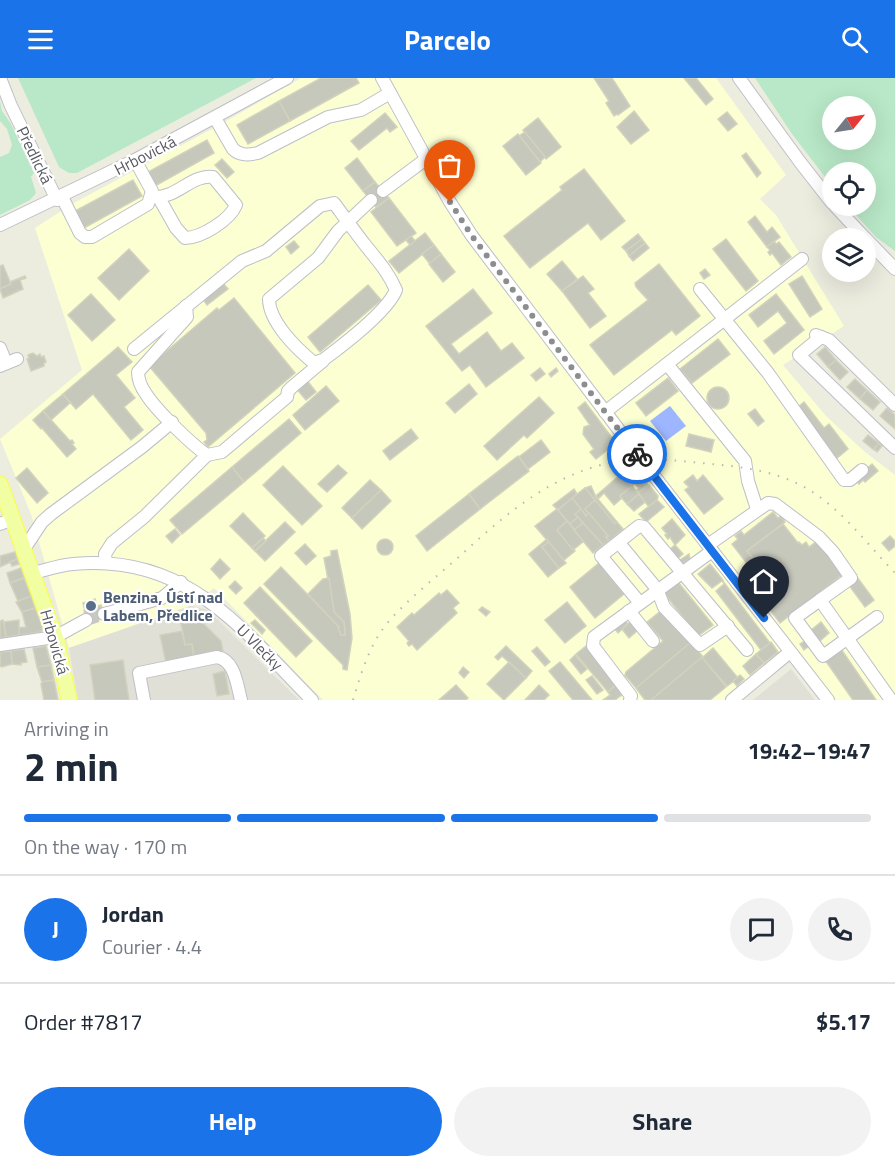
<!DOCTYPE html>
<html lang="en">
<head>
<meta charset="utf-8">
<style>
  :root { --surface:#fff; --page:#f2f2f3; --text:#1f2937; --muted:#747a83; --line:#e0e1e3; --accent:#1a73e8 }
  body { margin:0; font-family:"Titillium Web",sans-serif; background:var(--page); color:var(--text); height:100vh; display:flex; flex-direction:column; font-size:22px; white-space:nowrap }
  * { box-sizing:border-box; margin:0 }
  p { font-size:20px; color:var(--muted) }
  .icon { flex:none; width:33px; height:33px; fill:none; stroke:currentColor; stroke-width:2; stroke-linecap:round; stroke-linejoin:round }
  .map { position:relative; height:622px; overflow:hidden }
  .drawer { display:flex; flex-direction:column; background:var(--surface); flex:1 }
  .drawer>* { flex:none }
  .needle { width:39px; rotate:60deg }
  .controls { position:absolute; left:822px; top:18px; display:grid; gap:12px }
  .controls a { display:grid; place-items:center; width:54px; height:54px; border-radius:50%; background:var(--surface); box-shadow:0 6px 24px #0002; font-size:30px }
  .pin { position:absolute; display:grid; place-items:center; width:51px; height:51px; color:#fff; margin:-62px -26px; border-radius:50% 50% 50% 0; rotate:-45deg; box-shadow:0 0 6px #0007 }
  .pin .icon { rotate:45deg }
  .courier { position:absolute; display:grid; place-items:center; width:60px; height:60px; margin:-30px; border:4px solid #1a73e8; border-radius:50%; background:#fff; color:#222; box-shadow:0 2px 8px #0007 }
  .overview em { font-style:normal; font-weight:700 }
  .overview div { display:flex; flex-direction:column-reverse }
  .overview { display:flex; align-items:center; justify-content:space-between; height:102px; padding:0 24px }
  h1 { font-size:39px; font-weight:700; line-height:45px }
  .bar { display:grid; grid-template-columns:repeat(4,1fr); gap:9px 6px; align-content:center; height:72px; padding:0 24px }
  .bar i { height:8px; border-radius:4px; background:var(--line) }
  .bar .active { background:var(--accent) }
  .bar p { grid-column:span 4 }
  .line { display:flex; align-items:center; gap:15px; padding:0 24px; border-top:2px solid var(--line) }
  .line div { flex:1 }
  .round { display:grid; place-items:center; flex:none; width:63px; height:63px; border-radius:32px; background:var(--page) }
  .cta { display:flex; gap:12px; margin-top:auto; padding:12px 24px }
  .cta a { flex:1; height:69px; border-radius:36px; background:var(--accent); color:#fff; font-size:24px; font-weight:700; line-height:69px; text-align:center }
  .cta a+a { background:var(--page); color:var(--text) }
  header { display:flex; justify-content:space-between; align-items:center; height:78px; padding:0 24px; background:var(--accent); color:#fff; font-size:27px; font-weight:700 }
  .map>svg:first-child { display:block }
  .commercial { fill:#fcffd2 }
  .industrial { fill:#e0e0d7 }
  .green { fill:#b8e8c7; fill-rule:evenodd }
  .water { fill:#9db6ff }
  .building { fill:#c7c8bc; stroke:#d2d2bd; stroke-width:1.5 }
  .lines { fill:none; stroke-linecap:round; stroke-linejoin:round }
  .minor-tunnel { stroke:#c7c8c0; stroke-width:12; stroke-dasharray:12 6; stroke-linecap:butt }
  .minor-casing { stroke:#bebfc8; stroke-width:14 }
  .major-casing { stroke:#f9fe47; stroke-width:17 }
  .minor { stroke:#fff; stroke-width:12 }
  .major { stroke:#f1ffa2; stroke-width:15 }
  .rail { stroke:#b8b8b9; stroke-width:2; stroke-dasharray:1.5 8; stroke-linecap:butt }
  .done { stroke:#8c8d8e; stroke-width:6; stroke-dasharray:0 10.8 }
  .route { stroke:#1a73e8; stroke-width:8 }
  .service-dot { fill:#5c6f8a; stroke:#fff; stroke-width:2 }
  .labels { text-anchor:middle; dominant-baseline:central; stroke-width:4.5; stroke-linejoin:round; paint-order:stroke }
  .street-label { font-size:16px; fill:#585962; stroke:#fff }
  .service-label { font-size:16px; font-weight:bold; fill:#4e5e75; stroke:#fff; text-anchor:start }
</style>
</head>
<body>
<header><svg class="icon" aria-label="menu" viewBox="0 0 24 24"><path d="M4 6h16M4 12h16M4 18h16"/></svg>Parcelo<svg class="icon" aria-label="search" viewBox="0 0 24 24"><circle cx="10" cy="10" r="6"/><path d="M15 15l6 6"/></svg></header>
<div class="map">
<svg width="895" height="622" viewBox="0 0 895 622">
  <rect width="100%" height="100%" fill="#eceddf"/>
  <!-- commercial -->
  <polygon class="commercial" points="301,0 716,0 786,97 760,121 776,137 844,248 783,287 826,338 865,374 895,397 895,622 836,622 792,566 724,622 323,622 214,510 190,528 69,570 31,436 0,361 82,292 35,150 72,126 223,45"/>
  <!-- industrial -->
  <g class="industrial">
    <polygon points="190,528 205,531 218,542 299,622 78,622 69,570"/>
    <polygon points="791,591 815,622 753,622"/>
  </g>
  <!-- green -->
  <g class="green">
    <polygon points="18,0 256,0 77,95 69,95 59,89"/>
    <path d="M 755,0 L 895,0 L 895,173 L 876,159 L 848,128 L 866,128 L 866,94 L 832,94 L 832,108 L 792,56 ZM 832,28 L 866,28 L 866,62 L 832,62 Z"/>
    <polygon points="0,23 2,33 11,46 34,95 31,99 36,115 30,122 0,137 0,79 9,75 12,67 7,51 0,43"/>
  </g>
  <!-- water -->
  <polygon class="water" points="670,328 686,348 666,363 650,343"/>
  <!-- building -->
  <g class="building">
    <polygon points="321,0 356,0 359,5 290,43 279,23"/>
    <polygon points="594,0 612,0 630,28 618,37 617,36 614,38 606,25 609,23"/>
    <polygon points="684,0 696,0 713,21 706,27"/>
    <polygon points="279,23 290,43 248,66 237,47"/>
    <polygon points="634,33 649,52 631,66 617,49"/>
    <polygon points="727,34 737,46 728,53 718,41"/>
    <polygon points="385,35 397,49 390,54 387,50 359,72 351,63"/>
    <polygon points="538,40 561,69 546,81 523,52"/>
    <polygon points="525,54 545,79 540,84 519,58"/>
    <polygon points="518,56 541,85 526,97 503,68"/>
    <polygon points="207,62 214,75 155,108 148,94"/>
    <polygon points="445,63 449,71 441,76 436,68"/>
    <polygon points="746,75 761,95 757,99 742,78"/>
    <polygon points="357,80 375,104 363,113 345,90"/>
    <polygon points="222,81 234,94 227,100 215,87"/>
    <polygon points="584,91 625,143 601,162 588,145 530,190 504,158 562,112 560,109"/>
    <polygon points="133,102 142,118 84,150 75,133"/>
    <polygon points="375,104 389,120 376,129 363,113"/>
    <polygon points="389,120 416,155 397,168 371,134"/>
    <polygon points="755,138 767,154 772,149 780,159 767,169 748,144"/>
    <polygon points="425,155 434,167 399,195 389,183"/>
    <polygon points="638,156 642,161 626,173 622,169"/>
    <polygon points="411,158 415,163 410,167 406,162"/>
    <polygon points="642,161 645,165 629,178 626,173"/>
    <polygon points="726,161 758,203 746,213 713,171"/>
    <polygon points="294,163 299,169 291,176 286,169"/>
    <polygon points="774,163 776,166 779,164 791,179 781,187 772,175 770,177 768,174 770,172 767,169"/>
    <polygon points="645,165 649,170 633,183 629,178"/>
    <polygon points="434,167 441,176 430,186 422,176"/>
    <polygon points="129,171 149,193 119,222 98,200"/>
    <polygon points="441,176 455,194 443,204 429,186"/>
    <polygon points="562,183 577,201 562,213 547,196"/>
    <polygon points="659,186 700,238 676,257 672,252 614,297 590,267 648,222 636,209 635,205"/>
    <polygon points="3,187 11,206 0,211 0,188"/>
    <polygon points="705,191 710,197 704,201 700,195"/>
    <polygon points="25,198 26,200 20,202 23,211 3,220 0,211 11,206 10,204"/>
    <polygon points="583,198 594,211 588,215 606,238 590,250 562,213"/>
    <polygon points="802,198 822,231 810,239 789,206"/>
    <polygon points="222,204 228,211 207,227 202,220"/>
    <polygon points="368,207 381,222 320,274 308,259"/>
    <polygon points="473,211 492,235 451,266 459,276 487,254 501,273 512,265 524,280 486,309 470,287 462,293 426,248"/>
    <polygon points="91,216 115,242 92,263 68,237"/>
    <polygon points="776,216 804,252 774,276 764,263 787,245 778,233 758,249 749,237"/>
    <polygon points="234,220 295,295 208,369 204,364 207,362 206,355 149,288 217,230 219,232"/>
    <polygon points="718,261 730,276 692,305 680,291"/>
    <polygon points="118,269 132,284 116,297 135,320 124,329 143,352 131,362 93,316 76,331 63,316"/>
    <polygon points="825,269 836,282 828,289 817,276"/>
    <polygon points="33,275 37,278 40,276 41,279 44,278 46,284 44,285 44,288 31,293 27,281 29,280 28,277"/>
    <polygon points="836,282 848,294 840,302 828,289"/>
    <polygon points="540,290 545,296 536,303 531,297"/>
    <polygon points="556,290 558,293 551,299 549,296"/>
    <polygon points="305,300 316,314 306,322 295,309"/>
    <polygon points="668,300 678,313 646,338 636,325"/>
    <polygon points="855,301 867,312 860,321 847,309"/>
    <polygon points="469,306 477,316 455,335 446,325"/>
    <polygon points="326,308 339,323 305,352 293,337"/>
    <circle cx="718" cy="320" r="11"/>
    <polygon points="867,312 880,324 873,332 860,321"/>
    <polygon points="63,316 70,325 51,342 43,333"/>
    <polygon points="539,319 554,335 527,360 524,357 497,382 484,368"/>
    <polygon points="585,324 616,365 596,381 590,374 594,371 583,356 584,349 590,347 578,330"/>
    <polygon points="804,324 824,350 829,346 848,371 836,381 797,330"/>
    <polygon points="887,330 895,337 895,351 880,338"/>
    <polygon points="755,331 764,343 758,348 748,336"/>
    <polygon points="43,333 70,363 72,362 74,365 72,366 76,371 67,379 42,350 41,351 33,342"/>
    <polygon points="289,341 301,355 244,404 232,389"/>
    <polygon points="411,351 418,360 390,382 383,373"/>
    <polygon points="689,356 714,362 711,374 686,368"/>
    <polygon points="868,357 879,365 874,372 863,363"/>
    <polygon points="541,362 550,374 528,391 519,379"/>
    <polygon points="879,365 882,368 877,374 874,371"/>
    <polygon points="518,378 529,393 480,431 469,416"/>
    <polygon points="631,385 648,407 646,408 640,401 632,408 623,398 631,396 629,386"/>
    <polygon points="872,386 878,393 865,404 863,402 859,406 856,402 859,397"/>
    <polygon points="338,387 347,395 327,414 318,406"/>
    <polygon points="283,388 322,428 302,447 263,407"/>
    <polygon points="232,389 244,404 182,456 170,442"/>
    <polygon points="27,390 48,415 37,425 16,400"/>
    <polygon points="621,396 632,408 620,418 622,420 614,427 604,415 598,421 596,418"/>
    <polygon points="693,397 697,403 703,397 723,421 704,436 685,412 689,409 684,404"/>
    <polygon points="640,401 646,408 639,414 637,412 639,410 635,406"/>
    <polygon points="370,402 381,412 352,440 342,430"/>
    <polygon points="649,407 658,418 657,422 649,429 638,415"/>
    <polygon points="591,408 596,419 617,444 615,446 585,410"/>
    <polygon points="632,408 639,416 627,426 620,418"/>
    <polygon points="585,410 595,422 585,431 589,435 586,438 572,420"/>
    <polygon points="574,411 577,416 559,431 557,431 553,427"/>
    <polygon points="381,412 391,423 362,451 352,440"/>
    <polygon points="469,416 480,431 427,473 416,458"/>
    <polygon points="639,416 645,424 634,433 627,426"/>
    <polygon points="572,420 581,431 575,436 578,439 570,446 558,432"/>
    <polygon points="595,422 615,446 617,444 623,451 609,463 606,459 608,458 585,431"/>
    <polygon points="657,422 664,429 646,444 639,436"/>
    <polygon points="557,431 567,443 557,452 575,473 564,482 535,448"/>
    <polygon points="581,431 586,438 589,435 608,458 606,459 609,463 603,467 575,436"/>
    <polygon points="773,434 778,440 781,438 785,444 747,473 768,500 762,505 732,466 738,461 735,458 741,453 744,457"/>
    <polygon points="243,435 265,458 252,470 230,448"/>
    <polygon points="578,439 583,445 574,452 570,446"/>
    <polygon points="672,441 685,457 675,467 670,459 668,461 665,457 667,456 662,450"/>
    <polygon points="567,443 584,463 573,472 557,452"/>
    <polygon points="285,444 295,454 265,483 255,473"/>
    <polygon points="583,445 603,467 593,475 574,452"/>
    <polygon points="783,446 798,465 799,464 802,467 806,464 809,469 817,463 843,496 780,545 754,511 768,500 747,473"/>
    <polygon points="175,451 180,457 172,465 166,458"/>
    <polygon points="890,458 895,463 895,468 889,473 882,465"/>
    <polygon points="263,460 266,463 255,473 252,470"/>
    <polygon points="547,461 549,464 542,469 559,490 548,499 529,476"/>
    <circle cx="385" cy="469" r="8"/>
    <polygon points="549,464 566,485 559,490 542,469"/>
    <polygon points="305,466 316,478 306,487 295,475"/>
    <polygon points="675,467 683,476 677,481 669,472"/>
    <polygon points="337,472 350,536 352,560 347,592 343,591 343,587 264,506 281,489 339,549 338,550 341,557 345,557 344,544 334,534 324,480 331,478 331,473"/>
    <polygon points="15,474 17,481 0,489 0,478"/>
    <polygon points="689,476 690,481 681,486 680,482"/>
    <polygon points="17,481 19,486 12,488 10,484"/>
    <polygon points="220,481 230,491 220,501 211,491"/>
    <polygon points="599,485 624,516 595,540 570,509"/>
    <polygon points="710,486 723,502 712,510 698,496"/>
    <polygon points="21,490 24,500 10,505 7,495"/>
    <polygon points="857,499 874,522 865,529 848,506"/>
    <polygon points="24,500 31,518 18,523 10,505"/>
    <polygon points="329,500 334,534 344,544 345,557 341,557 338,550 339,549 308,516 323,501"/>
    <polygon points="722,502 770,565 761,572 716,513 724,506"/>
    <polygon points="235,503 242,510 236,516 229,509"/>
    <polygon points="678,504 713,547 698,558 664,515"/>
    <polygon points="260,509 312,563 296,579 244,525"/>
    <polygon points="447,512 459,525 453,530 457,535 417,572 412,566 409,568 407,565 409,563 397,549 412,535 414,537 439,515 441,517"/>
    <polygon points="31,518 35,530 22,534 16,524"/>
    <polygon points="95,521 97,529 85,533 83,525"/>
    <polygon points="567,524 586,548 565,565 545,542"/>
    <polygon points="101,527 105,540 87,545 84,533"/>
    <polygon points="482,529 490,534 486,538 479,532"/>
    <polygon points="35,530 43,551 41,554 19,557 18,550 26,549 22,534"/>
    <polygon points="662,532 690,565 636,610 625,597 626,594 663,563 647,544"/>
    <polygon points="3,542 6,559 0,560 0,543"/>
    <polygon points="19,542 19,557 6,559 4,544"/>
    <polygon points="200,542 221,563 223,573 194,580 192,566 185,567 181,545"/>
    <polygon points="255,542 265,552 262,556 251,545"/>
    <polygon points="625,543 628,546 618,555 615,551"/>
    <polygon points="630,544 638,552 629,560 622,551"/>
    <polygon points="821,544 829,555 820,563 811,552"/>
    <polygon points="182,553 185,567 192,566 194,580 166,585 160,557"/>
    <polygon points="805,563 809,568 804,572 800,566"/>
    <polygon points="691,564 703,579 651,622 645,622 636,610"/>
    <polygon points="771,564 778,574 764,585 756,576"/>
    <polygon points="46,568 51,587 37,589 33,570"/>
    <polygon points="506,568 532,593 526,600 502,578 498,582 495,579"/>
    <polygon points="586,568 617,606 608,614 576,576"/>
    <polygon points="537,569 550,584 545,588 532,573"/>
    <polygon points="713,570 738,600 727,608 702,580"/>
    <polygon points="24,571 27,584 21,585 21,587 12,586 11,573"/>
    <polygon points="841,571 876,622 853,622 825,582"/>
    <polygon points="11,573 12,586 2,589 0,588 0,574"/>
    <polygon points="756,576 764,585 750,597 743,588"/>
    <polygon points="575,577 587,591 581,596 570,582"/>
    <polygon points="702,579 726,609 710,622 651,622"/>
    <polygon points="123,582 129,622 95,622 90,587"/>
    <polygon points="509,584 526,600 504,622 487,606"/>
    <polygon points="560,584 592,622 573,622 549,593"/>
    <polygon points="51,587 54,602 42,604 37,589"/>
    <polygon points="463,589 469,594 464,600 459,595"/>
    <polygon points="225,593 229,616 217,618 213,596"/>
    <polygon points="740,597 744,601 737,608 733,603"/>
    <polygon points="592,598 603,612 597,616 586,602"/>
    <polygon points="54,602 58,622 44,622 41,606 42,604"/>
    <polygon points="617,606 624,615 615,622 603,622 610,617 608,614"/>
    <polygon points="456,607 468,620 466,622 439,622"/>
    <polygon points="539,607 549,617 544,622 525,622"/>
  </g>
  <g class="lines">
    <!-- minor-tunnel -->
    <polyline class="minor-tunnel" points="86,542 104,536"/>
    <!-- minor casing -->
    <g class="minor-casing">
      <g id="minor">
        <polyline points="0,0 11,28 57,122"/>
        <polyline points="382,0 450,124 472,158 641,381 828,622"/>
        <polyline points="739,0 800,84 832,125"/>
        <path d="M 215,40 L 233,71 C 240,78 249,77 258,75 L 328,39 L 361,32 L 390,15"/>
        <polyline points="383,113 426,81"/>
        <polyline points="62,119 80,155 85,159 92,159 148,126 152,113 135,82"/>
        <path d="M 152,119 C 177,121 191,96 213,99 L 236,127 C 230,142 201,160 185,160 L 176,150 L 159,120"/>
        <polyline points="835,128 865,160"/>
        <polyline points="0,147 135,82 287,0"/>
        <polyline points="866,161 895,191"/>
        <polyline points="700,211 768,295 844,402 850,402 862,392"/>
        <path d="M 186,228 L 187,239 L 138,294 C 138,302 141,309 146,316 C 156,332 191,366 207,377 L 222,374 L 287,319 L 288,313 L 292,309 L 323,283"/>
        <polyline points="816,257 829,262 895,327"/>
        <polyline points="821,259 799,277 895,370"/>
        <polyline points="0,270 6,285"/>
        <path d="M 134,271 L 242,183 L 266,173 L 320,128 L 334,125 C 345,140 355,154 366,168 C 378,183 389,195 396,212 C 387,234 343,267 323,282 L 314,285 C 297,271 269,244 269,221 L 318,180 L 338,153 L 371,122"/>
        <polyline points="667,286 745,383 748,403 757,431"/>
        <polyline points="0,288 17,281"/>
        <polyline points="605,334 802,181"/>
        <polyline points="0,446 13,441"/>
        <polyline points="619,465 657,511 664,529 700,567 728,548"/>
        <polyline points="708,467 768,425 775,426 819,459 833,474 851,500 820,522 891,622"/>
        <polyline points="24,471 42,444 51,436 142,369 172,344"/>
        <polyline points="106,485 105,476 112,465 144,439 207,377"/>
        <path d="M 33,495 C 46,492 60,487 73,486 C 186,475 241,550 312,622"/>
        <polyline points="820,522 795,540 823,578 877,539"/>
        <polyline points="640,525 601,478 639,448 644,449 747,572"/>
        <polyline points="629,533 653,563"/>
        <polyline points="104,536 162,520 181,504"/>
        <polyline points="0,567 55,559 86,542"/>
        <path d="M 144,622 L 139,595 L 217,579 C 235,582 237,607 241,622"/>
        <polyline points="630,622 631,618 593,568 594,559 712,473"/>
        <polyline points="732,622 790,574"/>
      </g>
    </g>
    <!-- major casing -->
    <g class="major-casing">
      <polyline id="major" points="0,406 57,564 69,622"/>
    </g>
    <!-- minor -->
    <use href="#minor" class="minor"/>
    <!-- major -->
    <use href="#major" class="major"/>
    <!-- rail -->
    <path class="rail" d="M 353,622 C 360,599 367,575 380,555 C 397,529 438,498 462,476 C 508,434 556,393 620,383 C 650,379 681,383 711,386 C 745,389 781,394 811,413 C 844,434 868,467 895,495"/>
  </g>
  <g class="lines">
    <!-- done -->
    <polyline class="done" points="450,124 472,158 637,376"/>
    <!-- route -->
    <polyline class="route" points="637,376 764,540"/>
  </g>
  <!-- markers -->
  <circle class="service-dot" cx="91" cy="528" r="6"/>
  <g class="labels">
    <!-- street labels -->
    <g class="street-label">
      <text transform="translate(35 77) rotate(64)">Předlická</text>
      <text transform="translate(145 77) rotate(-27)">Hrbovická</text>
      <text transform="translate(55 564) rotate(74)">Hrbovická</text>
      <text transform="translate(260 569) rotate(45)">U Vlečky</text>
    </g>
    <!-- service labels -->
    <g class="service-label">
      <text x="103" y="519">Benzina, Ústí nad<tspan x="103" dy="18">Labem, Předlice</tspan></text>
    </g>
  </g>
</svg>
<div class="controls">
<a><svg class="needle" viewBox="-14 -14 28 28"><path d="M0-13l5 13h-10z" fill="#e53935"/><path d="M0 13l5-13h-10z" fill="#747a83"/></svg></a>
<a><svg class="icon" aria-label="locate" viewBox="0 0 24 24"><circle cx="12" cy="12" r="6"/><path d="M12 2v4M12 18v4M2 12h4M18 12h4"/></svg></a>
<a><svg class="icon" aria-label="layers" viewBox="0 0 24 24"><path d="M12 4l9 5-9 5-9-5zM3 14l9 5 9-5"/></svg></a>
</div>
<div class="pin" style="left:450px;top:124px;background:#ea580c"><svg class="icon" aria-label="bag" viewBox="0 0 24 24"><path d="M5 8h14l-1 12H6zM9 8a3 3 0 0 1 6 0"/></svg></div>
<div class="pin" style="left:764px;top:540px;background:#1f2937"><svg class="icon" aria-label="home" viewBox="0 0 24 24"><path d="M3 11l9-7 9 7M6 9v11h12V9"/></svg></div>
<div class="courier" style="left:637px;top:376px"><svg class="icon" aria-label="bike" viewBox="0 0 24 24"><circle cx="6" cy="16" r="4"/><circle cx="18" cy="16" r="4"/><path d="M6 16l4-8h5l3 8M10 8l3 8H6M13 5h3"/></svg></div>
</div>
<section class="drawer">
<div class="overview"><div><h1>2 min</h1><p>Arriving in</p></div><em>19:42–19:47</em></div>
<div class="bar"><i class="active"></i><i class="active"></i><i class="active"></i><i></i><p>On the way · 170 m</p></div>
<div class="line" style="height:108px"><b class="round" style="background:var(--accent);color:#fff">J</b><div><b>Jordan</b><p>Courier · 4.4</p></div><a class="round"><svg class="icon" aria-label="chat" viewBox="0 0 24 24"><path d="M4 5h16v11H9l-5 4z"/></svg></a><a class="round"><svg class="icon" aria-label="phone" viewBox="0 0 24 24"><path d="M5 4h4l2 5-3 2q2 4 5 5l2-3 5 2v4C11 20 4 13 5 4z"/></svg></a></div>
<div class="line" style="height:78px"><div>Order #7817</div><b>$5.17</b></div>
<div class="cta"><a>Help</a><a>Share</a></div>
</section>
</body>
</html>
